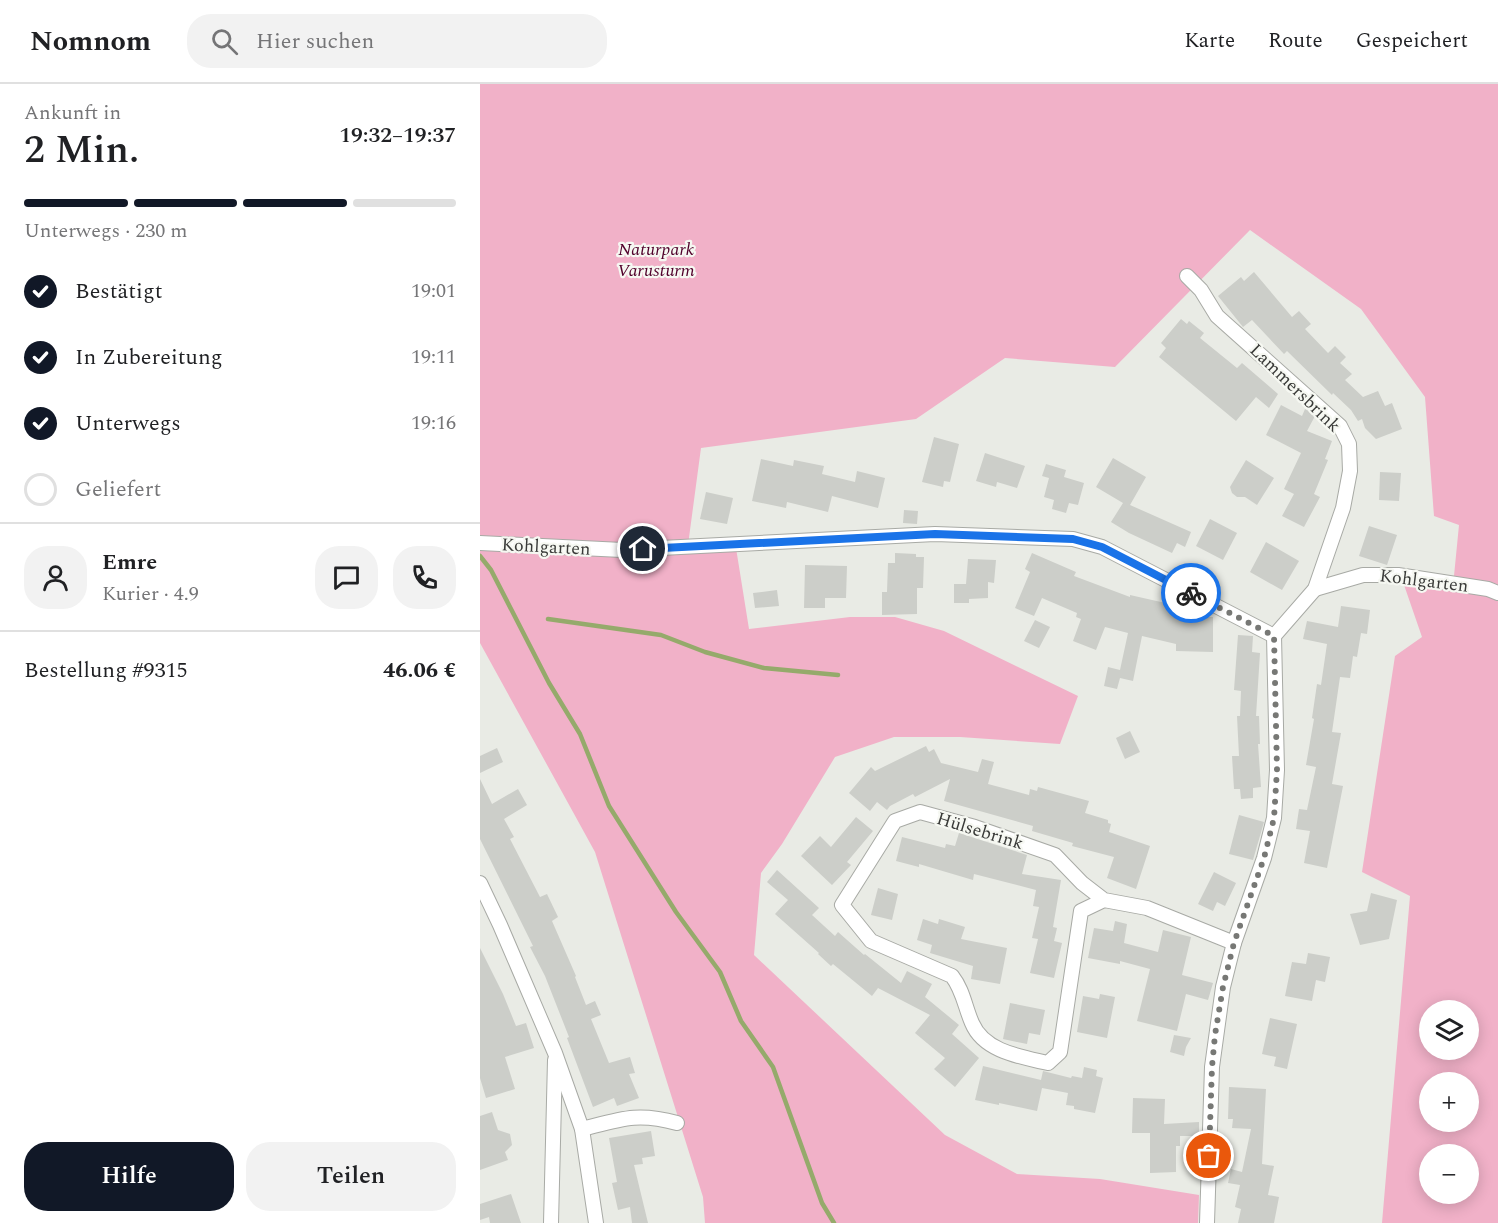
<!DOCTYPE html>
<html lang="de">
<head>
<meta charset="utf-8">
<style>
  :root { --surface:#fff; --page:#f2f2f2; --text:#202124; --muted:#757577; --line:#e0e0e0; --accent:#111827 }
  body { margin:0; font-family:Spectral,serif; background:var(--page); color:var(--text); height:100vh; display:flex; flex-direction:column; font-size:22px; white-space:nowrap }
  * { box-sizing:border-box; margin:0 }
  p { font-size:20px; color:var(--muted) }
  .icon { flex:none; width:33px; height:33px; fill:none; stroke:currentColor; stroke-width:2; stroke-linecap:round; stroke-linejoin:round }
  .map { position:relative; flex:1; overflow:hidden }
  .side { display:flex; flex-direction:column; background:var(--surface); width:480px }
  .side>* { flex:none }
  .tools { position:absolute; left:939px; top:916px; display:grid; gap:12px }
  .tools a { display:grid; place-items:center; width:60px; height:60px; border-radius:50%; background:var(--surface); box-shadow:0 3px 15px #0003; font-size:30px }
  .pin { position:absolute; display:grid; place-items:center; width:51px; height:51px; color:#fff; margin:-26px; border:3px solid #fff; border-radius:50%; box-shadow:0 2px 6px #0007 }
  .courier { position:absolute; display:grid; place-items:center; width:60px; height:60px; margin:-30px; border:4px solid #1a73e8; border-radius:50%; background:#fff; color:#222; box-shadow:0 2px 8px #0007 }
  .head em { font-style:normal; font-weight:600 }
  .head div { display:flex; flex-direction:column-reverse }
  .head { display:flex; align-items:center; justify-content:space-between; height:102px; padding:0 24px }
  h1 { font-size:39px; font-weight:600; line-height:45px }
  .bar { display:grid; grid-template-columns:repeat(4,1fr); gap:9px 6px; align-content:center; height:72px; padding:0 24px }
  .bar i { height:8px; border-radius:4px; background:var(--line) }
  .bar .on { background:var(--accent) }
  .bar p { grid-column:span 4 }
  .line { display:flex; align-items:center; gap:15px; padding:0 24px; border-top:2px solid var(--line) }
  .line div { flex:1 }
  .round { display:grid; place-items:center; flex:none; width:63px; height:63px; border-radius:24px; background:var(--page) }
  ol { padding:0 24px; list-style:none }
  li { display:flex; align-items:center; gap:18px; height:66px }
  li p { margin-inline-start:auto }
  li .icon { padding:6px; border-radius:50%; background:var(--accent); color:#fff; stroke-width:4 }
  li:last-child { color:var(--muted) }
  li i { width:33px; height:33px; border:3px solid var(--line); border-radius:50% }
  .action { display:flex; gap:12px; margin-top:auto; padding:12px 24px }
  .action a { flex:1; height:69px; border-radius:24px; background:var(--accent); color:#fff; font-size:24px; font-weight:600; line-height:69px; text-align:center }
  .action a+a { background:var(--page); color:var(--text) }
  header { display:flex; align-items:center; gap:36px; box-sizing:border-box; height:84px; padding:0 30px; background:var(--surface); border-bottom:2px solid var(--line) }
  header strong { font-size:28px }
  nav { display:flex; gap:33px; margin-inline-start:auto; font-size:21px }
  .search { width:420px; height:54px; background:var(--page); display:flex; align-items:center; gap:15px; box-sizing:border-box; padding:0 21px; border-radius:24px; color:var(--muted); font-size:22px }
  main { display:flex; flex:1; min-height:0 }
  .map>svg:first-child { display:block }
  .green { fill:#f1b1c8; fill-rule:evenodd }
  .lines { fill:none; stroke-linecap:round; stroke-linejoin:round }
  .stream { stroke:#95aa6b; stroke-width:4.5 }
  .building { fill:#cccec9 }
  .minor-casing { stroke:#a8aaa5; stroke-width:16 }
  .minor { stroke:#fff; stroke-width:14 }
  .done { stroke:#777875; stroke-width:6; stroke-dasharray:0 10.8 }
  .route { stroke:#1a73e8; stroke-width:8 }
  .labels { text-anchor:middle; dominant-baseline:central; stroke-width:4.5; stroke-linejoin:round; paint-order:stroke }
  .park-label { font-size:18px; font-style:italic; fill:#51002b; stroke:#f6f8f2 }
  .street-label { font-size:18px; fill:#393a38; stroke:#f6f8f2 }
</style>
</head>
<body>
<header>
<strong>Nomnom</strong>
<div class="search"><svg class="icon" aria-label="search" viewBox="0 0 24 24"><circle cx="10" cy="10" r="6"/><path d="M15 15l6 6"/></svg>Hier suchen</div>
<nav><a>Karte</a><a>Route</a><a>Gespeichert</a></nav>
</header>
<main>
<section class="side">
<div class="head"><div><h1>2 Min.</h1><p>Ankunft in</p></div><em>19:32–19:37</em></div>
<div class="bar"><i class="on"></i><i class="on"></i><i class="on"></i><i></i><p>Unterwegs · 230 m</p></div>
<ol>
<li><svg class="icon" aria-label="check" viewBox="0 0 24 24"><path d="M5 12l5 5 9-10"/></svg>Bestätigt<p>19:01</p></li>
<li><svg class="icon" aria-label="check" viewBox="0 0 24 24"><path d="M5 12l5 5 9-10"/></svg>In Zubereitung<p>19:11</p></li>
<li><svg class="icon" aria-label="check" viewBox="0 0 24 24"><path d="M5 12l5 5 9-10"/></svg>Unterwegs<p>19:16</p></li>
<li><i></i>Geliefert</li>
</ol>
<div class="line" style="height:108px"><a class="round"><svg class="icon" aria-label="person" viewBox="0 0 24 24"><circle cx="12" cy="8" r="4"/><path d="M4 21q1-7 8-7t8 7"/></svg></a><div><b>Emre</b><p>Kurier · 4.9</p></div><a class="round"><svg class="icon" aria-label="chat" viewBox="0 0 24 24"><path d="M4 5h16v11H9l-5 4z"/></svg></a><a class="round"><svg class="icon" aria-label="phone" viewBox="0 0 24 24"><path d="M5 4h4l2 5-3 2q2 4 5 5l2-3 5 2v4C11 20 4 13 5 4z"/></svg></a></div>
<div class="line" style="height:78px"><div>Bestellung #9315</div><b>46.06 €</b></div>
<div class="action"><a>Hilfe</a><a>Teilen</a></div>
</section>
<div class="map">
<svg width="1018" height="1139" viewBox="0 0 1018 1139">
  <rect width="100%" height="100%" fill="#e9ebe5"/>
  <!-- green -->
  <path class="green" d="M 0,0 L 1018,0 L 1018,1139 L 902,1139 L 930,812 L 882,788 L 915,572 L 942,553 L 923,498 L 973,502 L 979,441 L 954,432 L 945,313 L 881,225 L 770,146 L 635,283 L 525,274 L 436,335 L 221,364 L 208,461 L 256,464 L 269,545 L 370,533 L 415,533 L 464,547 L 598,612 L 580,660 L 480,653 L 414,653 L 355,673 L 302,760 L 281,789 L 274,871 L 465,1051 L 537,1090 L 620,1095 L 719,1111 L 718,1139 L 225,1139 L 223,1113 L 115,768 L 0,559 ZM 950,927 L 988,927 L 988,966 L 950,966 ZM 950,999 L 988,999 L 988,1038 L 950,1038 ZM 950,1071 L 988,1071 L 988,1110 L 950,1110 Z"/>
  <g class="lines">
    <!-- stream -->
    <g class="stream">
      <polyline points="0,472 11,486 69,599 100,650 129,722 196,828 240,888 261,937 293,983 342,1119 354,1139"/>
      <polyline points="68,535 181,551 225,568 284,584 358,591"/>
    </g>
  </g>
  <!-- building -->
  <g class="building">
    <polygon points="774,188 812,233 819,227 831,240 825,245 848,269 855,262 866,273 860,279 872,290 865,296 883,313 898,307 905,322 912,319 922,345 896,355 885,344 882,335 878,337 871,326 853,309 852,311 807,267 804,270 772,236 763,243 738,212 761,193 764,197"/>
    <polygon points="701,235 707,240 709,237 724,249 720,254 757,284 762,279 798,310 789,324 776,313 756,337 679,273 686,264 681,259"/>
    <polygon points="801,321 822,332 825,325 830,328 835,332 827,347 852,357 845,375 848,376 834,410 840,413 824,443 802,432 814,410 804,405 821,369 786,351"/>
    <polygon points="454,353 479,360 470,398 464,397 463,403 442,398"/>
    <polygon points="505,369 545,382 537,404 517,398 516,403 496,397"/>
    <polygon points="633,374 666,393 650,421 711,448 705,463 697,459 692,469 649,449 631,438 643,419 616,403"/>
    <polygon points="281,375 313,382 314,376 344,382 342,390 375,398 377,387 405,394 398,424 352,412 348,428 307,418 306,424 272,417"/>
    <polygon points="766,376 794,394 777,421 765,413 757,413 752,409 750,403"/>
    <polygon points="566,380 586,386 584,393 604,399 598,421 589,419 586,429 572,425 574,416 564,413 569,394 562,392"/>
    <polygon points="900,388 921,389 919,417 899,416"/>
    <polygon points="226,408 253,414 247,440 220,435"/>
    <polygon points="424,426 438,427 437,440 423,439"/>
    <polygon points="730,435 757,449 743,476 716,462"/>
    <polygon points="889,442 917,451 907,481 879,472"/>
    <polygon points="786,458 819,477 802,506 770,488"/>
    <polygon points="415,469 436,470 436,473 444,473 443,504 437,504 437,530 402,531 402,508 407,508 408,479 415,479"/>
    <polygon points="552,469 596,488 594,492 650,513 650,511 703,523 703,533 733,533 733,568 696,567 696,560 662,552 653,597 640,594 637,605 624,602 628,583 640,586 648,549 625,543 616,566 593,557 601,535 596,533 597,529 562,514 554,532 535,524 550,488 545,485"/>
    <polygon points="488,475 516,476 514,499 508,498 508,514 489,515 489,519 474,519 474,500 486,500"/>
    <polygon points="325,481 367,482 366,514 345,514 345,524 324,524"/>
    <polygon points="297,506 299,522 275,524 273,509"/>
    <polygon points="861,522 890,526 887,550 881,549 877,573 873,572 870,594 860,593 852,648 861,649 852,700 863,702 847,784 824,779 830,747 816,745 819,725 827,726 836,683 826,681 834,635 832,634 837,600 841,601 847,560 823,555 827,537 858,543"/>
    <polygon points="555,536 570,543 559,564 544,557"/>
    <polygon points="758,551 773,552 772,568 780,569 776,632 779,632 780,660 778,660 781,703 773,704 773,714 761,715 760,705 754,705 752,672 759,672 757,632 760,632 761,607 754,606"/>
    <polygon points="650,647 660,668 645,675 636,654"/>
    <polygon points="446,662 449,668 454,665 461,679 498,688 502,675 514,678 508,700 549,711 550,705 557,707 558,703 609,717 605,729 628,736 628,739 631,740 629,748 670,762 656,805 627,794 634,773 592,762 593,759 552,747 553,742 464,717 470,695 435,713 433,710 410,722 407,726 397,718 390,727 369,709 391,683 395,687"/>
    <polygon points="17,664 23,678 0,689 0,672"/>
    <polygon points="0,695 12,720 38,705 47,721 24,735 34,753 30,755 60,813 67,810 78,833 72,837 96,892 95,893 106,921 115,917 121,931 111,935 129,979 150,973 155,989 149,990 159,1014 137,1022 134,1014 113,1023 87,954 89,953 65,892 50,863 53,862 0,755"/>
    <polygon points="759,731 784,738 773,776 749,770"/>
    <polygon points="376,733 393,747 367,778 371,781 352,801 321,772 340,752 351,763"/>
    <polygon points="479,749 547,771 542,790 581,796 573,843 577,844 574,857 582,859 574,894 550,889 558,855 552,854 559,823 553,822 556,806 494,790 493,796 439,780 439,783 416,777 422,753 465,764 466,760 475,762"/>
    <polygon points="297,786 339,824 332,831 355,852 358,848 384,871 385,870 421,899 427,887 452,900 445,913 479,941 472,950 499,974 475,1003 454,985 465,974 435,949 450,931 398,904 392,912 353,880 351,882 338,870 339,869 295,830 308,816 287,798"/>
    <polygon points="734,788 756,799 745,822 737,818 733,827 718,820"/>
    <polygon points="398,804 418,810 412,836 391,831"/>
    <polygon points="891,809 917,816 909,855 880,861 870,830 887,827"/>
    <polygon points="443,835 458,840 459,835 485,843 481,855 527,864 520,900 491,895 493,882 450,869 452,861 437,856"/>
    <polygon points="635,837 647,840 644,859 678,868 683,846 711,853 702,891 733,899 728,916 706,910 697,947 657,937 670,885 640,877 640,880 608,874 614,844 633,847"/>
    <polygon points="0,864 23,910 36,942 46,939 54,964 25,973 35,1005 6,1014 0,994"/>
    <polygon points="828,869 850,873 845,898 836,896 832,917 805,912 812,878 826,880"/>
    <polygon points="620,910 635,913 627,954 597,948 603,912 619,915"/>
    <polygon points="530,919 565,926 560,951 549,949 547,960 523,955"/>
    <polygon points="790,934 817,940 807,985 794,982 796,973 782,970"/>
    <polygon points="694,951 711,954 706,963 704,972 690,968"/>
    <polygon points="503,982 561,996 563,987 591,994 592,992 602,994 604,983 617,986 616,992 623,994 615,1029 594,1025 594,1022 586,1021 588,1009 562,1004 557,1027 519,1019 519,1021 495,1016"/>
    <polygon points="749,1003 786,1005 782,1080 794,1082 788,1111 799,1113 794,1139 758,1139 761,1125 755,1123 760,1101 748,1099 751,1085 762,1088 771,1045 752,1044 753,1035 748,1035"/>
    <polygon points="653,1014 685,1015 684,1040 719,1038 719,1052 700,1052 700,1062 696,1062 696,1088 670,1089 670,1049 652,1049"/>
    <polygon points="12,1028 18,1046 30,1050 32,1061 25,1068 28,1076 0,1086 0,1032"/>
    <polygon points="171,1047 175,1072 162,1074 163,1080 154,1081 168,1139 152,1139 150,1123 138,1126 132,1099 137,1098 129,1054"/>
    <polygon points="31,1110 41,1139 10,1139 9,1133 0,1136 0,1120"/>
  </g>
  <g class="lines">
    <!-- minor casing -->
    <g class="minor-casing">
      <g id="minor">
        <polyline points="707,192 721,206 737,232 860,342 869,360 870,387 863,424 835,505 794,552 797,686 794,734 784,774 754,859 743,903 732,983 727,1139"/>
        <polyline points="0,459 142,466 455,450 593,455 622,463 794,552"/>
        <polyline points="835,505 883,491 918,491 1008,505 1018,509"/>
        <polyline points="0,799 20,841 75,969 102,1045 116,1139"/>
        <path d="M 624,816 L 602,799 L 575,771 L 495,743 L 440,728 L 415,737 L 362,821 L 391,857 L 472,892 C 483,906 485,923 492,939 C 504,968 542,973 568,979 L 580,968 L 601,827 L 624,816 L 667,824 L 754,859"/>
        <path d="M 102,1045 C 141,1035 157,1028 197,1039"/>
        <polyline points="71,1139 75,976"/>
      </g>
    </g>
    <!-- minor -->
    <use href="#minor" class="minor"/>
  </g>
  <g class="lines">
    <!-- done -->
    <polyline class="done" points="711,509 794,552 797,686 794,734 784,774 754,859 743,903 735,951 732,983 729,1072"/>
    <!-- route -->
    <polyline class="route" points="163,465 455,450 593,455 622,463 711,509"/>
  </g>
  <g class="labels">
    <!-- park labels -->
    <g class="park-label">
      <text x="176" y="165">Naturpark<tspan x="176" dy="21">Varusturm</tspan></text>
    </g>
    <!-- street labels -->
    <g class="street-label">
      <text transform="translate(815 304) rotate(44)">Lammersbrink</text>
      <text transform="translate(66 463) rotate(3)">Kohlgarten</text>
      <text transform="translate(944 497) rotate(7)">Kohlgarten</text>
      <text transform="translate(500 747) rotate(17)">Hülsebrink</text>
    </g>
  </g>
</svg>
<div class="tools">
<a><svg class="icon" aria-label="layers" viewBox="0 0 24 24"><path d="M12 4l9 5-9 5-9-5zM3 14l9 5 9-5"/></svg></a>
<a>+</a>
<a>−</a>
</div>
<div class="pin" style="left:729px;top:1072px;background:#ea580c"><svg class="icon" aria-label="bag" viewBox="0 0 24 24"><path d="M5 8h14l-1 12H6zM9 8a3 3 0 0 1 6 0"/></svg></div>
<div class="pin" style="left:163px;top:465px;background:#1f2937"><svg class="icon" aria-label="home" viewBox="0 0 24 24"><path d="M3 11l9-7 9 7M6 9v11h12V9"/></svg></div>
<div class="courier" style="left:711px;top:509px"><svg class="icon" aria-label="bike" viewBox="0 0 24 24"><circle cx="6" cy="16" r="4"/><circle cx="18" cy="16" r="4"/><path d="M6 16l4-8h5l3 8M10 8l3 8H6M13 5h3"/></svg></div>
</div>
</main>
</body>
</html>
